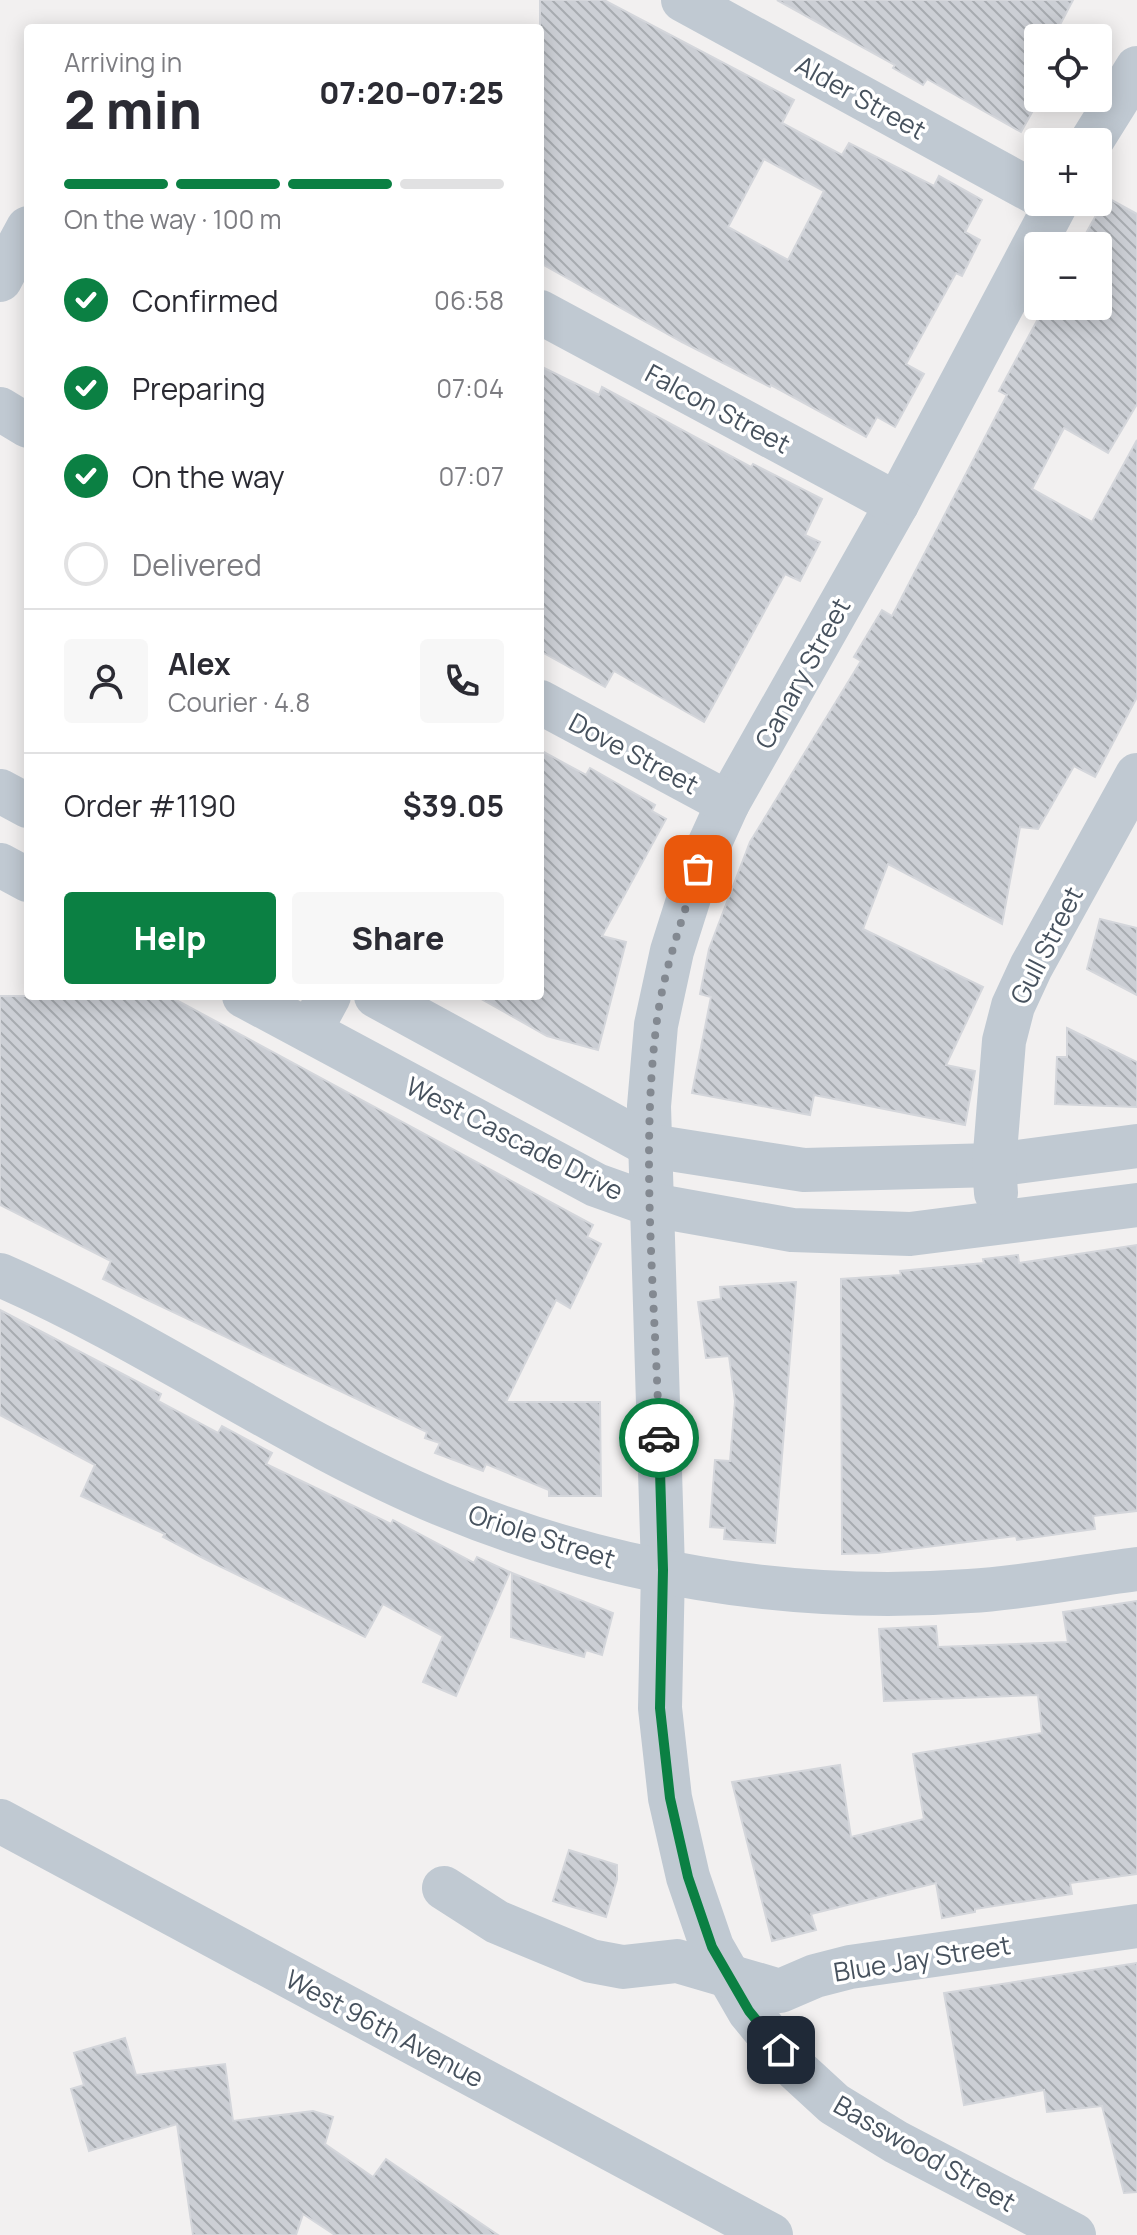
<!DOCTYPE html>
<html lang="en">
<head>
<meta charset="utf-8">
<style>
  :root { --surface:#fff; --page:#f7f7f7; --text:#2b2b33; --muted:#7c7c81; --line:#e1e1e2; --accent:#0b8043 }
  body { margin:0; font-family:Manrope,sans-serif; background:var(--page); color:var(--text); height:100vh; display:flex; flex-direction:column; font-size:30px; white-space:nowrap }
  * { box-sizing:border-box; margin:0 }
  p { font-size:26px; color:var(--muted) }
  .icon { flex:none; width:44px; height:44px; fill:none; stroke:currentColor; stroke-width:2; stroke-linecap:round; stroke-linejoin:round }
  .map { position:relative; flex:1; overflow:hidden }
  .side { position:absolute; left:24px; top:24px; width:520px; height:976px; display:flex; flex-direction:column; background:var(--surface); border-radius:8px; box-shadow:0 4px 20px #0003 }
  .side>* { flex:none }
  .fabs { position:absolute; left:1024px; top:24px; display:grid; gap:16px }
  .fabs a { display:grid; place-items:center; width:88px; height:88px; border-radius:8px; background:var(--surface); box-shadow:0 4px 20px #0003; font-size:40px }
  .pin { position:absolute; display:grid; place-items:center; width:68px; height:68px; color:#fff; margin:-34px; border-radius:16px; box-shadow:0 4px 12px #0006 }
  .courier { position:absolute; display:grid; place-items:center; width:80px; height:80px; margin:-40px; border:6px solid #0b8043; border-radius:50%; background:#fff; color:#222; box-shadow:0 2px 10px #0007 }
  .summary em { font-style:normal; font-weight:800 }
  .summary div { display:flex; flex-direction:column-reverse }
  .summary { display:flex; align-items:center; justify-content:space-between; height:136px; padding:0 40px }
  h1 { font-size:52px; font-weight:800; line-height:60px }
  .bar { display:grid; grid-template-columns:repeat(4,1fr); gap:12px 8px; align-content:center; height:96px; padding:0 40px }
  .bar i { height:10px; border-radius:6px; background:var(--line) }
  .bar .on { background:var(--accent) }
  .bar p { grid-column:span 4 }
  .line { display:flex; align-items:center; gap:20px; padding:0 40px; border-top:2px solid var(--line) }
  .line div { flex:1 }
  .round { display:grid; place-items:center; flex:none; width:84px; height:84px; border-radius:8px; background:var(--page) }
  ol { padding:0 40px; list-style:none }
  li { display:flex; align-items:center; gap:24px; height:88px }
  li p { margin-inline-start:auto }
  li .icon { padding:8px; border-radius:50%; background:var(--accent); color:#fff; stroke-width:4 }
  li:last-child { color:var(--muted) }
  li i { width:44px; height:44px; border:4px solid var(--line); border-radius:50% }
  .action { display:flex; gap:16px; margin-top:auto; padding:16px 40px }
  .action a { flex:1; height:92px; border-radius:8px; background:var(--accent); color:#fff; font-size:32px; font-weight:800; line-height:92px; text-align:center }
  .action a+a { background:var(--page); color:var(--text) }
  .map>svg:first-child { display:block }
  .building { fill:url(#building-back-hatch); stroke:#d4d6db; stroke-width:2; fill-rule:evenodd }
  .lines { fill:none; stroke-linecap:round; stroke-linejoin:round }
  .minor { stroke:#c0c9d2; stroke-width:44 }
  .done { stroke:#838991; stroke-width:8; stroke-dasharray:0 14.4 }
  .route { stroke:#0b8043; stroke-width:10 }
  .labels { text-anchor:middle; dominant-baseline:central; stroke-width:7; stroke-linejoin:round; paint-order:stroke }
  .street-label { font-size:26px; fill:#47525e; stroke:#fff }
</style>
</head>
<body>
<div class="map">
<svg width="1137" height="2235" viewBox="0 0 1137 2235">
  <defs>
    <pattern id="building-back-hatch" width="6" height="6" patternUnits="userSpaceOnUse" patternTransform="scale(2)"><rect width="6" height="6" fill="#cccfd5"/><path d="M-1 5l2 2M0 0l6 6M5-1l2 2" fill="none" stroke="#a7abb0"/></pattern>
  </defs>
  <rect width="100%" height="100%" fill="#f2f0f0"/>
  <!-- building -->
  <g class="building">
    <path d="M 540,0 L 604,0 L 794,100 L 782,123 L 842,155 L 849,143 L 934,186 L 939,176 L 982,200 L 965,232 L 980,240 L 962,276 L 956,273 L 906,364 L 924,374 L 895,427 L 877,417 L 866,437 L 771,385 L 770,387 L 682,342 L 540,263 ZM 764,159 L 824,191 L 788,260 L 728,227 Z"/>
    <polygon points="777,0 1073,0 1053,38 1038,38 1040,98 1021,132 927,79 923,85 893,68 895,65"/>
    <polygon points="1106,197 1137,214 1137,404 1108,453 1064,428 1032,489 1092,522 1137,440 1137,697 1095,777 1074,766 1038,829 1020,827 1002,924 888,864 863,929 983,987 946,1065 975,1071 965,1125 814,1095 810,1115 692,1093 711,997 700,994 709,949 750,842 861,661 854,657 882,610 892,616 1007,395 999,391 1045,306 1098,306 1098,246 1079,246"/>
    <polygon points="540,366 599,395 602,387 751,467 753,464 822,499 805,535 820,542 800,581 785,574 704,722 614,671 605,687 540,651"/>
    <polygon points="540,750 586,775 590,768 655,805 652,811 666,819 602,936 626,942 598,1050 547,1036 476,996 540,996"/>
    <polygon points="1100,919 1137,928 1137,995 1087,969"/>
    <polygon points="0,996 169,996 593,1225 587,1237 601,1244 570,1308 556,1300 506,1402 600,1402 601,1496 549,1496 549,1490 486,1464 483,1471 435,1453 440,1443 425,1438 427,1432 103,1279 111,1261 0,1205"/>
    <polygon points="1067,1028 1137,1062 1137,1107 1055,1104 1057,1057 1067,1057"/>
    <polygon points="1137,1245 1137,1511 1093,1516 1095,1529 1017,1540 1016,1536 877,1553 842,1554 841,1279 901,1275 900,1271 984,1263 983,1259 1018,1255 1019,1263"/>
    <polygon points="796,1282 775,1543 724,1539 725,1528 710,1527 715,1460 730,1461 735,1401 729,1356 706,1358 698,1302 721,1299 720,1287"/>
    <polygon points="0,1310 161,1394 158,1401 218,1433 222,1426 272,1453 266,1464 391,1524 393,1520 474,1563 477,1557 510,1572 456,1696 423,1682 443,1636 383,1604 365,1637 205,1559 163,1537 165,1534 81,1496 95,1465 0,1415"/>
    <polygon points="512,1573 613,1613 602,1655 586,1650 584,1657 511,1637"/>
    <polygon points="1137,1601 1137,1874 1070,1883 1072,1894 975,1909 975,1912 942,1918 936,1883 811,1914 816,1930 772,1941 732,1782 840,1765 851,1837 924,1819 913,1754 1042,1733 1038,1695 884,1701 879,1629 936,1626 938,1647 1068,1642 1063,1612"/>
    <polygon points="569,1850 617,1865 617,1879 606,1917 553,1901"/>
    <polygon points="1137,1963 1137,2192 1124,2193 1102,2106 1047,2112 1044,2090 964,2105 944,1993"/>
    <polygon points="125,2038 136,2075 225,2064 233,2121 313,2111 333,2117 325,2144 373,2177 386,2159 498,2235 335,2235 303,2214 296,2235 193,2235 177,2124 89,2151 71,2089 84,2085 74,2053"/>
  </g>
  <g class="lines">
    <!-- minor -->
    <g class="minor">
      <polyline points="683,0 1038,194"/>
      <polyline points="1091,142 1137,68"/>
      <polyline points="1057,202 897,504 728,803 698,869 672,951 656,1025 649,1106 663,1570 660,1708 670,1798 688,1877 712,1947 749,2011 797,2070 834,2104 896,2142 1074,2235"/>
      <polyline points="0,280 28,228"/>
      <polyline points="540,312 897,504"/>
      <polyline points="0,409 28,426"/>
      <polyline points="540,702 728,803"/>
      <polyline points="0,791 28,806"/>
      <polyline points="0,865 28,880"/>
      <polyline points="244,996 596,1185 652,1205 792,1230 910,1234 1137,1205"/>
      <polyline points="376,996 651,1146 804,1170 994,1165 1137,1146"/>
      <polyline points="310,1031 329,996"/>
      <polyline points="996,1193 994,1165 1004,1041 1013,1006 1031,967 1137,775"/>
      <path d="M 0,1275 C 152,1341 288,1440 441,1504 C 607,1573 789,1604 969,1591 C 1025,1588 1081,1576 1137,1569"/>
      <polyline points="0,1821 771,2235"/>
      <polyline points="444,1888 497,1922 591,1961 623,1967 677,1961 780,1991 815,1976 850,1967 1137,1926"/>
    </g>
  </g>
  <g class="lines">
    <!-- done -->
    <path class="done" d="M 659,1438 C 656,1306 640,1159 656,1028 C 662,974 682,921 698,869"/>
    <!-- route -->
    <polyline class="route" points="659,1438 663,1570 660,1708 670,1798 688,1877 712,1947 749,2011 781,2050"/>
  </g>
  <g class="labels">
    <!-- street labels -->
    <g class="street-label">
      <text transform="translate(861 97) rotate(29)">Alder Street</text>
      <text transform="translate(718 408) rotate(28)">Falcon Street</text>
      <text transform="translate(802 673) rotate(-61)">Canary Street</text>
      <text transform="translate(634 753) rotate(28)">Dove Street</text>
      <text transform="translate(1046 945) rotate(-63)">Gull Street</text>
      <text transform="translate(515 1138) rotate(27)">West Cascade Drive</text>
      <text transform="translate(542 1536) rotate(18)">Oriole Street</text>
      <text transform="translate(922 1958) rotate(-9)">Blue Jay Street</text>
      <text transform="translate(385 2028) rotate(28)">West 96th Avenue</text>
      <text transform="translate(925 2153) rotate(30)">Basswood Street</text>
    </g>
  </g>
</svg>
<div class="fabs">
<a><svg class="icon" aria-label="locate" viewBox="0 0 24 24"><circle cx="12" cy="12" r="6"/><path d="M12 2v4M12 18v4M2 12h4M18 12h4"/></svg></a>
<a>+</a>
<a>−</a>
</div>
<div class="pin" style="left:698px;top:869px;background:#ea580c"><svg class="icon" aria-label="bag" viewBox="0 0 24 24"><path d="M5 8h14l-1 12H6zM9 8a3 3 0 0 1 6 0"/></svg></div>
<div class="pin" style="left:781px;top:2050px;background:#1f2937"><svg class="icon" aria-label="home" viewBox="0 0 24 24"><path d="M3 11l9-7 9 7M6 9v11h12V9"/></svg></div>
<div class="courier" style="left:659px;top:1438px"><svg class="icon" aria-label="car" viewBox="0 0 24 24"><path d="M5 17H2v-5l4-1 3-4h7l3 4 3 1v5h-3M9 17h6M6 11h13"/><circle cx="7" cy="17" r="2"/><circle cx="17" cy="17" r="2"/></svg></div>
<section class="side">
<div class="summary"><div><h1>2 min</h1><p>Arriving in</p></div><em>07:20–07:25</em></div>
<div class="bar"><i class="on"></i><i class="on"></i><i class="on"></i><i></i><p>On the way · 100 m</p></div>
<ol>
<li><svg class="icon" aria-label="check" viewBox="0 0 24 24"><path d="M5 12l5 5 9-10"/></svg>Confirmed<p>06:58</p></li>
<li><svg class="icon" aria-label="check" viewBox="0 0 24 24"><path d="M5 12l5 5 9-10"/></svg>Preparing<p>07:04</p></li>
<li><svg class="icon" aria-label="check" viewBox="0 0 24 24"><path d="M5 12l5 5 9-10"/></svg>On the way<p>07:07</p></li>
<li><i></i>Delivered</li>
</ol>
<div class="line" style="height:144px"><a class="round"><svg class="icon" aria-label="person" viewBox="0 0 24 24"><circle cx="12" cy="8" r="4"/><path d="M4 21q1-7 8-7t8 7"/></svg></a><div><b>Alex</b><p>Courier · 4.8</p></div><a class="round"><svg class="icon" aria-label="phone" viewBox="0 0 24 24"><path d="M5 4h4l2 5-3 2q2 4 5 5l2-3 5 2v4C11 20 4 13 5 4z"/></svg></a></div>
<div class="line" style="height:104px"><div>Order #1190</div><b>$39.05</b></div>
<div class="action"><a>Help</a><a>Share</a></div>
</section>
</div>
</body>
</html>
